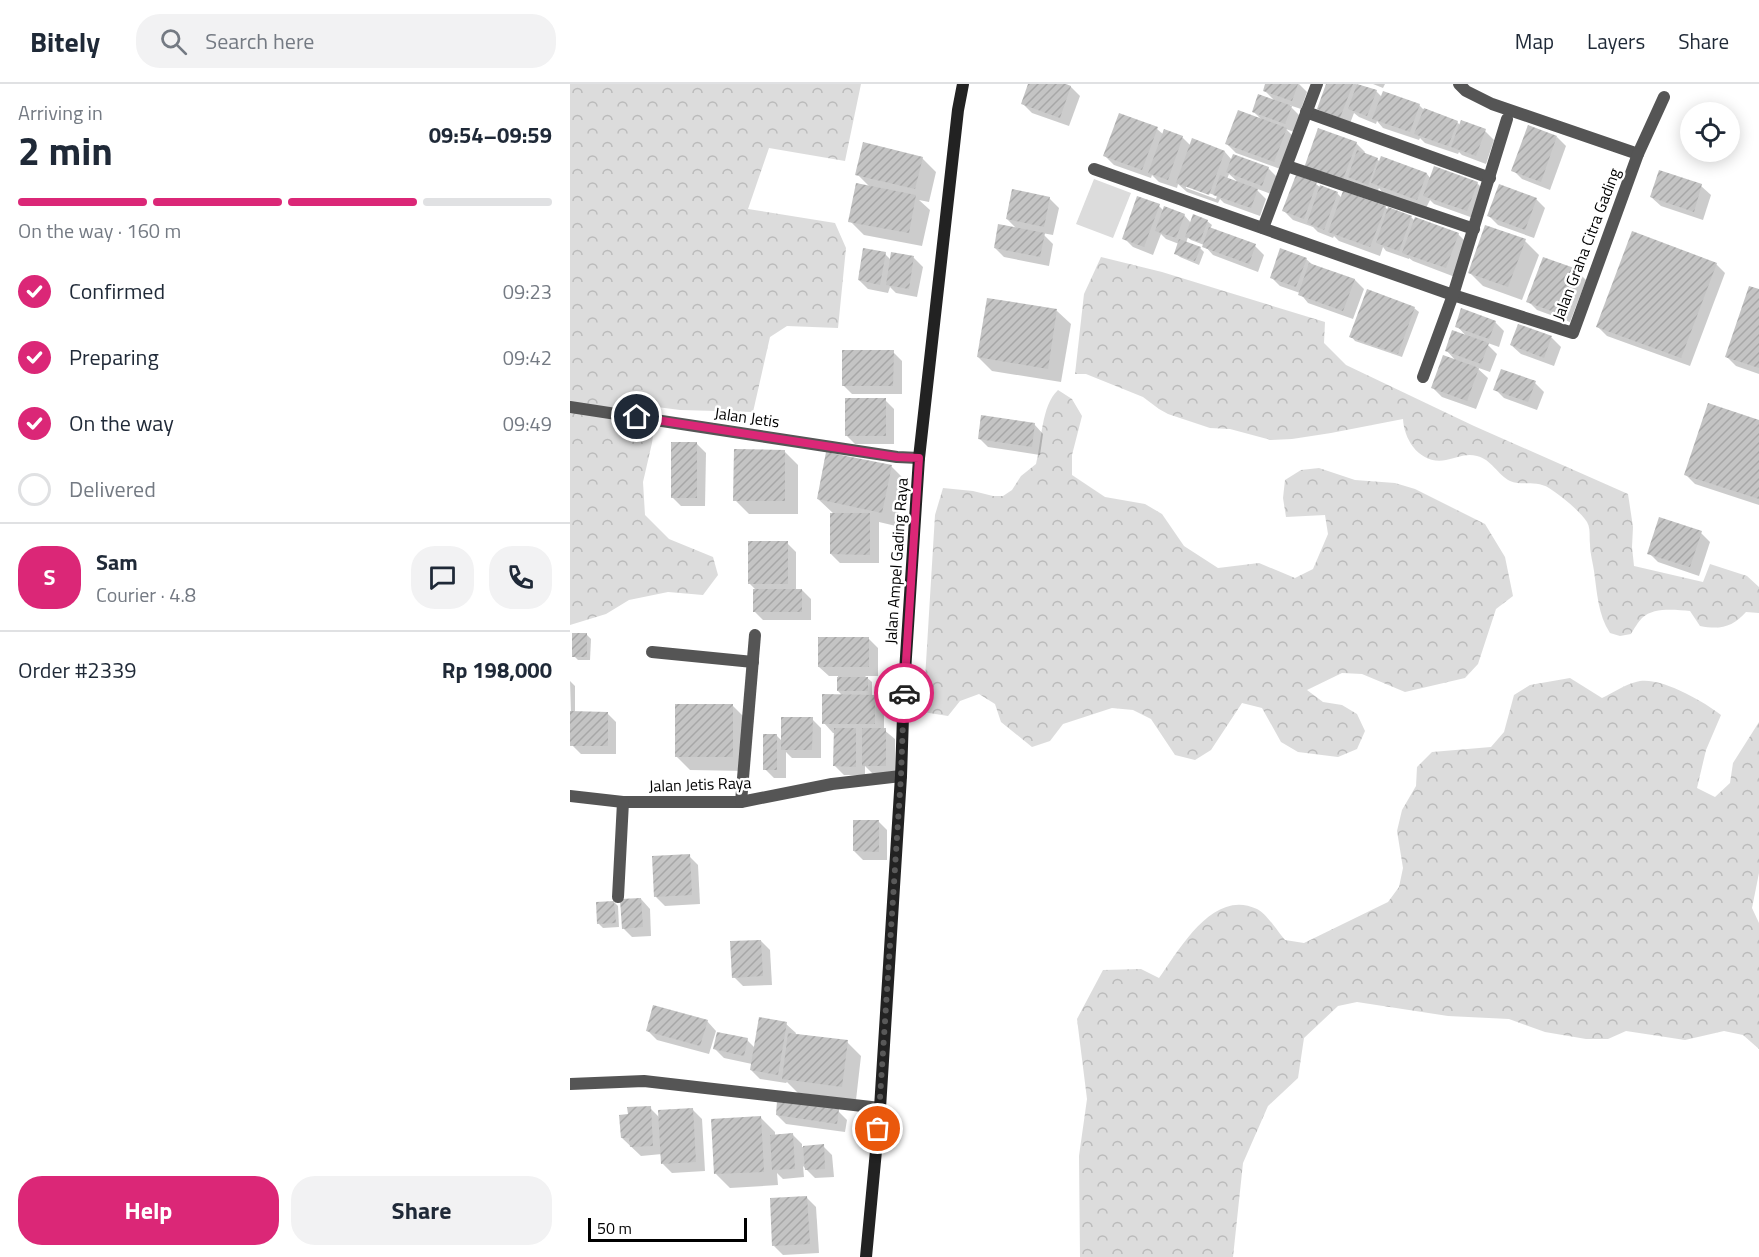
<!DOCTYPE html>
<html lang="en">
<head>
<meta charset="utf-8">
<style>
  :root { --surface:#fff; --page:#f2f2f3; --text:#1f2937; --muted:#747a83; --line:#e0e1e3; --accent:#db2777 }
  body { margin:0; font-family:"Titillium Web",sans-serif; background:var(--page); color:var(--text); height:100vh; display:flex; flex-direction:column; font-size:22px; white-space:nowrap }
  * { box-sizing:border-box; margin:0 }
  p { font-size:20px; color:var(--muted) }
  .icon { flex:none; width:33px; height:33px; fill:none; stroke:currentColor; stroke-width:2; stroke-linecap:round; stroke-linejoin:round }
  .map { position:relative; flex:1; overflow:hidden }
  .sheet { display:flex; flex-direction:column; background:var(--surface); width:570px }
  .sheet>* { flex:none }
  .controls { position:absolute; left:1110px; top:18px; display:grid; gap:12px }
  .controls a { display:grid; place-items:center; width:60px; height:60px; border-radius:50%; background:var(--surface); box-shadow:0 3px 15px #0003; font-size:30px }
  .scale { position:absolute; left:18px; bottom:15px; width:159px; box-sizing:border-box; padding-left:6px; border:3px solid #000; border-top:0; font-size:16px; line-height:21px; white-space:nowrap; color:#000; -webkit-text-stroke:4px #fff; paint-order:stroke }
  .pin { position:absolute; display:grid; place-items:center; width:51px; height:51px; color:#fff; margin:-26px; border:3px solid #fff; border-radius:50%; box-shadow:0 2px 6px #0007 }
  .courier { position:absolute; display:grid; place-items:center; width:60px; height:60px; margin:-30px; border:4px solid #db2777; border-radius:50%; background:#fff; color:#222; box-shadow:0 2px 8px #0007 }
  .headline em { font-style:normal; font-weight:700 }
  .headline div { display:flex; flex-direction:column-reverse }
  .headline { display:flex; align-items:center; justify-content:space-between; height:102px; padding:0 18px }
  h1 { font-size:39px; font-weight:700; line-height:45px }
  .bar { display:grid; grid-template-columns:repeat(4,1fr); gap:9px 6px; align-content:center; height:72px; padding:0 18px }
  .bar i { height:8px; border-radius:4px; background:var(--line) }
  .bar .on { background:var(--accent) }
  .bar p { grid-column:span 4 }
  .line { display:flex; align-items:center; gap:15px; padding:0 18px; border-top:2px solid var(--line) }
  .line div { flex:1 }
  .round { display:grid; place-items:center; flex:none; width:63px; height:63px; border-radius:24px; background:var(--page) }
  ol { padding:0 18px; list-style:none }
  li { display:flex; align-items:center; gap:18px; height:66px }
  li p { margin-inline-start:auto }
  li .icon { padding:6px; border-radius:50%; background:var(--accent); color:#fff; stroke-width:4 }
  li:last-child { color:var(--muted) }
  li i { width:33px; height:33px; border:3px solid var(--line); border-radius:50% }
  .primary-button { display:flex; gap:12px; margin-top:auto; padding:12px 18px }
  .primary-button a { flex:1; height:69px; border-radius:24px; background:var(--accent); color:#fff; font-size:24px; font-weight:700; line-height:69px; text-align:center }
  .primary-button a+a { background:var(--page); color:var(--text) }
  header { display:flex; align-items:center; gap:36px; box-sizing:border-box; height:84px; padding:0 30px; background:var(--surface); border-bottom:2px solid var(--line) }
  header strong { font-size:28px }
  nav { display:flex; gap:33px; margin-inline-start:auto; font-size:21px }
  .search { width:420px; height:54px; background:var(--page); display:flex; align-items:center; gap:15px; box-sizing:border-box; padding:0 21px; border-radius:24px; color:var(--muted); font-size:22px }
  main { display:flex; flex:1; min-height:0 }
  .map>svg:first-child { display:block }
  .grass { fill:#dcdcdc }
  .forest { fill:url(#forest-crowns) }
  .shadow { fill:#0003; fill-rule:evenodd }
  .building { fill:url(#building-hatch) }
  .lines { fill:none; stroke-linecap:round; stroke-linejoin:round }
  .minor { stroke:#555; stroke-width:12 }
  .secondary { stroke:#222; stroke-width:12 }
  .done { stroke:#595959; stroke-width:6; stroke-dasharray:0 10.8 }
  .route { stroke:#db2777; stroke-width:8 }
  .labels { text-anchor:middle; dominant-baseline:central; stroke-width:5; stroke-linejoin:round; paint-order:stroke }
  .street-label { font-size:16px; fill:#000; stroke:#fff }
</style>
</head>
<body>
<header>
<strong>Bitely</strong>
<div class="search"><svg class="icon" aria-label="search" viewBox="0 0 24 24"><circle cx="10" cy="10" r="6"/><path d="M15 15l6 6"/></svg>Search here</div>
<nav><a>Map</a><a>Layers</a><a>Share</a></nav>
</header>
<main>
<section class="sheet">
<div class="headline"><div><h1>2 min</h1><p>Arriving in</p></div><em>09:54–09:59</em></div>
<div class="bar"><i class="on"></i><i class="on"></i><i class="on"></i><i></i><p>On the way · 160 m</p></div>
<ol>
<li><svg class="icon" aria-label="check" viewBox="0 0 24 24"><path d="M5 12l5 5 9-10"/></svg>Confirmed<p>09:23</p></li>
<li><svg class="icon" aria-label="check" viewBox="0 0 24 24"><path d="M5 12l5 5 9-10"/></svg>Preparing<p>09:42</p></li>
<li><svg class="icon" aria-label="check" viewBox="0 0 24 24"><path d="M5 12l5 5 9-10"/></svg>On the way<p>09:49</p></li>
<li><i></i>Delivered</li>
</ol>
<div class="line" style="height:108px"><b class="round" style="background:var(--accent);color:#fff">S</b><div><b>Sam</b><p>Courier · 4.8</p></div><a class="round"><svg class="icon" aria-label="chat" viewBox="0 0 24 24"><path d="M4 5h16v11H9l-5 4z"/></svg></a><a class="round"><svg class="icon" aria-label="phone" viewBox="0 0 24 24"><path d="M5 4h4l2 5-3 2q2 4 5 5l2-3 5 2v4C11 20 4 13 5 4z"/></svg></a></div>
<div class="line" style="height:78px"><div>Order #2339</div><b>Rp 198,000</b></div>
<div class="primary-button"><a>Help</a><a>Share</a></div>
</section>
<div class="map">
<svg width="1189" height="1173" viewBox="0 0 1189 1173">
  <defs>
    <pattern id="forest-crowns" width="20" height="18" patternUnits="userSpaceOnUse" patternTransform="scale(1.5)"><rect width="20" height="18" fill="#dcdcdc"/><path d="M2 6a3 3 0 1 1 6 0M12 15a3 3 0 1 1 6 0" fill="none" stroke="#bbb"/></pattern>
    <pattern id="building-hatch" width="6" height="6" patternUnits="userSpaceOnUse" patternTransform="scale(1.5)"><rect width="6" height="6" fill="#c4c4c4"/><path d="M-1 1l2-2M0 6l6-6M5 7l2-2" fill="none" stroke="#a7a7a7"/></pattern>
  </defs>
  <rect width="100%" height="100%" fill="#fff"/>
  <!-- grass -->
  <polygon class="grass" points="524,95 561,109 543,154 506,140"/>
  <!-- forest -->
  <g class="forest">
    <polygon points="0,0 291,0 275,77 199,64 178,125 265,139 276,164 268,244 217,242 200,253 183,328 110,326 87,323 82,359 73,398 75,431 99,455 143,473 148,491 133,511 98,508 59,516 36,530 0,541"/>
    <path d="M 531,173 L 592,188 L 755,238 L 754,259 L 776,281 L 904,342 L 1058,410 L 1063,443 L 1062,463 L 1064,482 L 1133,498 L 1140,480 L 1177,492 L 1189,503 L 1189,529 L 1176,528 C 1163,543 1150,546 1130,542 L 1120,527 C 1105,526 1084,523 1072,534 C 1068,538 1064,545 1061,550 L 1050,552 L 1040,549 C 1028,531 1027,508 1024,487 C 1023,479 1020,469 1020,460 C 1019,453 1021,445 1017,438 C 1010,427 990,411 979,404 C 966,396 950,402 940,397 C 928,391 921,375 907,372 C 895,369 887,374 876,376 C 850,381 834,356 833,335 L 761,349 L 722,355 L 701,356 L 660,345 L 640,344 L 598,330 L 589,325 L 573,313 L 516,290 L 505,290 L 514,210 Z"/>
    <path d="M 488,306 L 502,315 L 512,332 L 502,371 L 502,391 L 535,413 L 575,420 L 592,430 L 614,462 L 648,484 L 689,479 L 725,494 L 743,485 L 758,450 L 755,431 L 716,433 L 713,414 L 715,396 L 731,386 L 749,384 L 785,396 L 825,399 L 845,405 L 915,440 L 935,473 L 943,512 L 926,525 L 908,580 L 895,594 L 835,608 L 792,590 L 772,589 L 737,606 L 753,618 L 772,621 L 787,630 L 795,647 L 787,665 L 768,673 L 728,668 L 711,658 L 692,624 L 672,619 L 641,666 L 625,676 L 605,671 L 581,635 L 563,626 L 542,624 L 493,640 L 480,657 L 462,663 L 431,638 L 425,620 L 409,610 L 390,617 L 378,632 L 353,628 L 365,431 L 373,404 L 403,407 L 423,412 L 433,412 L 442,406 L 451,392 L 466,380 C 472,357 471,322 488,306 Z"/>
    <path d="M 1000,594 L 1032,614 C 1043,609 1054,601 1066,598 C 1088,591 1133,617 1151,631 L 1136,666 L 1127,704 L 1145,713 L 1160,699 L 1163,679 L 1189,638 L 1189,789 L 1182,824 L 1189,839 L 1189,965 L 1173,951 L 1154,947 L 1115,956 L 1056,947 L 1038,955 L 1016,955 L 975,948 L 939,935 L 878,932 L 787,918 L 768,922 L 734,954 L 728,994 L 698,1022 L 673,1079 L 663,1173 L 510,1173 L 509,1072 L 517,1015 L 507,935 L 533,886 L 571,885 L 589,894 C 610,865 643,804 687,825 C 696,829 708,848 715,856 L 734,859 L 818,818 L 829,803 L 833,784 L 827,747 L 832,726 L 846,702 L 847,683 L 862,668 L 921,663 L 934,648 L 944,611 L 960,601 Z"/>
  </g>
  <!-- shadow -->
  <g class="shadow">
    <polygon points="460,0 492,0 501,3 510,12 499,42 462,29 453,20"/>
    <polygon points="697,0 729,0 737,8 731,25 719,21 730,32 724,48 716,45 725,54 713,86 666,69 657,60 692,36 683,27 706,18 694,6"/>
    <polygon points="758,0 786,0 806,7 812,13 849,21 853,25 887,38 890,41 915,47 924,56 916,80 892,71 889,68 888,70 855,59 850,54 849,56 813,44 807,37 806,40 789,33 784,29 779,42 758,34 749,25"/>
    <polygon points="803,0 815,0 813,4"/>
    <path d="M 587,45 L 594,51 L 595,47 L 613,54 L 621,62 L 623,56 L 655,68 L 662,76 L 698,84 L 707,93 L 701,110 L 685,104 L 696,115 L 690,132 L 654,119 L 650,115 L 648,119 L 617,108 L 608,100 L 607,104 L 589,98 L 582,91 L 581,94 L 544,81 L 535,72 ZM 659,90 L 669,99 L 657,95 ZM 616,101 L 647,112 L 646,115 L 616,104 Z"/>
    <polygon points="987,53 996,62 980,106 952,95 943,86"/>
    <polygon points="786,59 795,68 794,70 807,75 811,79 812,74 857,90 861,95 907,99 916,108 906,135 864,120 860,116 856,124 812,108 809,104 807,109 788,102 784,98 782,106 744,92"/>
    <polygon points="352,74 366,88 359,118 349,116 360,126 352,162 294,151 280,137 300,103 287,90"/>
    <polygon points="746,100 751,104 767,109 772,114 815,123 819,127 819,125 842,134 845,137 888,150 897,159 885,193 843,177 839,174 839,175 816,167 813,163 810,172 769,157 764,152 763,154 748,148 743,143 723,136 714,127"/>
    <polygon points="1131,102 1141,111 1133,136 1091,122 1081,113"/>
    <polygon points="443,107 480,115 489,124 483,151 472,149 483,160 479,182 434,173 425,164 448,146 437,135"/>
    <polygon points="966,115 975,124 964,154 928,141 919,132"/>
    <polygon points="589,122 594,127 614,131 621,139 637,137 642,141 640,145 685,162 694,171 688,188 643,171 634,161 621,156 618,153 616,159 630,164 634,168 629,181 610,173 605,169 609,160 596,155 591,150 583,171 563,163 554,154"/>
    <polygon points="955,157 969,171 952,216 913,202 899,188"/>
    <polygon points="315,170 321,176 344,174 353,183 347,213 326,209 320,203 318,209 298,205 289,196"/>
    <polygon points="974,174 1006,186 1016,196 1000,238 967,226 958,217"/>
    <polygon points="736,175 743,181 785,196 794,205 783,235 738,219 730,209 710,202 701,193"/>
    <polygon points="1146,180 1155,189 1120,282 1037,252 1028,243"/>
    <polygon points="1180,204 1189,207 1189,290 1166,282 1157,273"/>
    <polygon points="844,224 849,228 832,273 785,257 781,252"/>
    <polygon points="487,227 501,240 491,298 422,287 408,273"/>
    <polygon points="925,238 934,247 929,263 915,258 927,270 920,288 906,283 918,294 906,325 872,313 863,304 887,278 877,267 898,254 887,242"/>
    <polygon points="949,242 982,254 991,263 984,282 951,270 941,261"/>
    <polygon points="323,268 332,277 332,310 282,310 273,301"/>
    <polygon points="965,299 974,308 967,326 934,314 925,305"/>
    <polygon points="315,316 324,325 324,360 285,360 276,351"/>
    <polygon points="1139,321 1189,338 1189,421 1125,400 1116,391"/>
    <polygon points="464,340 473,350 470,371 418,363 409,354"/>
    <polygon points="127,360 136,369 135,422 111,422 102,413"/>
    <polygon points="214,367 228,381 228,430 179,430 165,416"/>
    <polygon points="321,382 335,396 326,442 309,438 309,479 270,479 261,470 264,430 248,415"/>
    <polygon points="1131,449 1140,458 1129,492 1088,478 1079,469"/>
    <polygon points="217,459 226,468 226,506 232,506 241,515 241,536 193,536 184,527 186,506 179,499"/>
    <polygon points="17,551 21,555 20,576 8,576 4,572"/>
    <polygon points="299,555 308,564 308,592 295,592 302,598 302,612 305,612 314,621 314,646 325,655 325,690 303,690 295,682 295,691 274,691 265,682 265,649 263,649 254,639 273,612 268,607 268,592 259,592 249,583"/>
    <polygon points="0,597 5,602 5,629 37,629 46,638 46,670 11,670 2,661"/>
    <polygon points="163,622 177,636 177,687 120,686 106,672"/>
    <polygon points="242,635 251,644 251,674 222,674 216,668 216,694 204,694 195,685 207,652 212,657"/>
    <polygon points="308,737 317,746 317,776 293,776 284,767"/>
    <polygon points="119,772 128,781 130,820 95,822 86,813"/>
    <polygon points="71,815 80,825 81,852 62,853 53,844"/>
    <polygon points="44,818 48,822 49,843 33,844 29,840"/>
    <polygon points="191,857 200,866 202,901 173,902 164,893"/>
    <polygon points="137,937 146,947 139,970 87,956 78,947"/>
    <polygon points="216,940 226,949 225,952 277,958 291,972 286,1016 228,1009 217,998 216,999 190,995 181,986 182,980 154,974 145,965 177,956 185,964"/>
    <polygon points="80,1024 90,1034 123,1026 132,1035 135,1087 102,1089 93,1080 92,1070 71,1072 52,1054 60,1031"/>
    <polygon points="268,1027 277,1036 275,1048 216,1040 207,1031"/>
    <polygon points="191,1034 205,1048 205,1052 223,1051 232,1060 232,1063 253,1062 262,1071 264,1093 245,1094 233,1082 234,1093 213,1095 207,1089 208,1101 160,1104 146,1090"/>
    <polygon points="237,1114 246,1123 249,1169 213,1171 204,1162"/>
  </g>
  <!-- building -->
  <g class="building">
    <polygon points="458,0 496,0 501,2 490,34 451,20"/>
    <polygon points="695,0 728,0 722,17 693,7"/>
    <polygon points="756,0 783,0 770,34 747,25"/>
    <polygon points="787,0 807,6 797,32 778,25"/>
    <polygon points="813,7 850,20 840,48 802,35"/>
    <polygon points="688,10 722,22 715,40 682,28"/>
    <polygon points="854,24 888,37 878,62 844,50"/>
    <polygon points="668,26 717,44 704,78 655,60"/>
    <polygon points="549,29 588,43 572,86 533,72"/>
    <polygon points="891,36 916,45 906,72 881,63"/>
    <polygon points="958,41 987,52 971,98 941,87"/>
    <polygon points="748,44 787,58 772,98 734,84"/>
    <polygon points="594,45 613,52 598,96 578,89"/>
    <polygon points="622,54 655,67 639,111 606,99"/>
    <polygon points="293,58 353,73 345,105 285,91"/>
    <polygon points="787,66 808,74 798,101 778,93"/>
    <polygon points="663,70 699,83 692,102 656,88"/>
    <polygon points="811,72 857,89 847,116 801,99"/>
    <polygon points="864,82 908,98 897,127 853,112"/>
    <polygon points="1089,86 1132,100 1124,128 1080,113"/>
    <polygon points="650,91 688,105 681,124 643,111"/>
    <polygon points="726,91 747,98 734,135 712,127"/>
    <polygon points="286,99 346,111 339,149 278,138"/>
    <polygon points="929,100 967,114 955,146 917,132"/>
    <polygon points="750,101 768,108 754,146 737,139"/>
    <polygon points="442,105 480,113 474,143 436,135"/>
    <polygon points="773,107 816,122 800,163 758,148"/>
    <polygon points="567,112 590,120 574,163 552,155"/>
    <polygon points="594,122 615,130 606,154 585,147"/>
    <polygon points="818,123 842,132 829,167 806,159"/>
    <polygon points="623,130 638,136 630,158 615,153"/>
    <polygon points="845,133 889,149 876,184 832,169"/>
    <polygon points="428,140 475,149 470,173 424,164"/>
    <polygon points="915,141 956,155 938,203 898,189"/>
    <polygon points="639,143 686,160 679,180 632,163"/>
    <polygon points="1062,147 1147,179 1111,274 1026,243"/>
    <polygon points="609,155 631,163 625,177 604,170"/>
    <polygon points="293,164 316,168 310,201 288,196"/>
    <polygon points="710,164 737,174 726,203 700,194"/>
    <polygon points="321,168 344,172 339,205 316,201"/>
    <polygon points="973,173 1007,185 990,230 956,218"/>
    <polygon points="739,179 785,195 773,227 728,211"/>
    <polygon points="1179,202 1189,205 1189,284 1155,273"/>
    <polygon points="797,205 845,223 828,270 779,253"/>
    <polygon points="417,214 487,225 478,285 407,273"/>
    <polygon points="891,224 926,237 919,255 885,243"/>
    <polygon points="948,240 982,252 974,274 940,261"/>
    <polygon points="882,246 919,259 911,280 875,267"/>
    <polygon points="272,266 324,266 323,302 272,302"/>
    <polygon points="873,271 909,284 897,317 861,304"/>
    <polygon points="931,285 966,297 958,318 923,306"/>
    <rect x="275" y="314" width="41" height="38"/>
    <polygon points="1138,319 1189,336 1189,415 1114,391"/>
    <polygon points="411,331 465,339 462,363 408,355"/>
    <rect x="101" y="358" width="26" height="56"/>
    <polygon points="164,365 215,366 215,417 163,417"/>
    <polygon points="256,368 322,381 312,429 247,415"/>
    <polygon points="260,429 300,429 300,471 260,470"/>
    <polygon points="1089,433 1132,447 1120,483 1077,470"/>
    <rect x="178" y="457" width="40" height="43"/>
    <rect x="183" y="505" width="49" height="23"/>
    <rect x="2" y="549" width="15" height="24"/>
    <rect x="248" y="553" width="51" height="30"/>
    <rect x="267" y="593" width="31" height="14"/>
    <polygon points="252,610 305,611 305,640 252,640"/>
    <rect x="105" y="620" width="58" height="53"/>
    <polygon points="0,627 38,628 38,662 0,662"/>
    <polygon points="211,633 243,633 242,666 211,666"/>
    <polygon points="264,644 286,644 286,683 263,682"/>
    <rect x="292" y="644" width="24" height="38"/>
    <rect x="193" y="650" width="14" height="36"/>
    <polygon points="283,736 309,736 309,768 283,767"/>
    <polygon points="120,770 122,811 84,813 82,772"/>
    <polygon points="71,814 73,843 52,845 50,815"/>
    <polygon points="44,817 46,839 27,840 26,818"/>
    <polygon points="191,856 193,892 162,894 160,857"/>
    <polygon points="83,921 138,936 130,962 76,947"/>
    <polygon points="189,933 217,938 208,991 180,986"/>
    <polygon points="147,948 178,954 174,972 143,965"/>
    <polygon points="218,949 278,956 272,1003 212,995"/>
    <polygon points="207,1017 269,1025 267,1040 206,1031"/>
    <polygon points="81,1022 83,1062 60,1063 59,1054 51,1054 49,1031 58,1030 57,1023"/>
    <polygon points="123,1024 126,1078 91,1080 88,1026"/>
    <polygon points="191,1032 194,1088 144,1090 141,1035"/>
    <polygon points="223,1049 225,1085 202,1086 200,1051"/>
    <polygon points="254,1060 255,1085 235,1086 233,1062"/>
    <polygon points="237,1112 240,1160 202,1162 200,1114"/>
  </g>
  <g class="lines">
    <!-- minor -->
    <g class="minor">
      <polyline points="889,0 896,7 922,20 1068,70 1094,13"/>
      <polyline points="736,28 920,94"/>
      <polyline points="717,82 904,145"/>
      <polyline points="524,85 883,211 1003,249 1068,70"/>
      <polyline points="693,144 747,0"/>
      <polyline points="853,293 883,211 937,35"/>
      <polyline points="0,323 327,373 349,374"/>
      <polyline points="82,568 183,578"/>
      <polyline points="0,712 53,718 171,718 262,700 331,692"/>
      <polyline points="171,718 185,551"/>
      <polyline points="48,813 53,718"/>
      <polyline points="0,1000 74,997 310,1024"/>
    </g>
    <!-- secondary -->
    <polyline class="secondary" points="296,1173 310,1024 331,692 334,603 349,374 388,26 393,0"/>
  </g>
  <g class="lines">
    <!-- done -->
    <polyline class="done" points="308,1045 331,692 334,609"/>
    <!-- route -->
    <polyline class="route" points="67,333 327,373 349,374 334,609"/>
  </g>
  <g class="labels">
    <!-- street labels -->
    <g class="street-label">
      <text transform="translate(1016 160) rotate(-69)">Jalan Graha Citra Gading</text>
      <text transform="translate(177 333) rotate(8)">Jalan Jetis</text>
      <text transform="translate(326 477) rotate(-86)">Jalan Ampel Gading Raya</text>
      <text transform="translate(130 700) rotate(-2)">Jalan Jetis Raya</text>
    </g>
  </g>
</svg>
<div class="controls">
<a><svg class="icon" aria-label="locate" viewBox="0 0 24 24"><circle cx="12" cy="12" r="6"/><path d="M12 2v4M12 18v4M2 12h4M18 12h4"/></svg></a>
</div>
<div class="scale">50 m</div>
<div class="pin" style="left:308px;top:1045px;background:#ea580c"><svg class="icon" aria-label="bag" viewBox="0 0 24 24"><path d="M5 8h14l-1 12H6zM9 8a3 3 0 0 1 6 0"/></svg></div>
<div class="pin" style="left:67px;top:333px;background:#1f2937"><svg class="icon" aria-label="home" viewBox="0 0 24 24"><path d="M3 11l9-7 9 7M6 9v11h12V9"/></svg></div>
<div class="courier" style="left:334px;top:609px"><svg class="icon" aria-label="car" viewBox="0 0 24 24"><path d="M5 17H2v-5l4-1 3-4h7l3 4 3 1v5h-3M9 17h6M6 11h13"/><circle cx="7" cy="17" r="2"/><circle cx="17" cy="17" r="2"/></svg></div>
</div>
</main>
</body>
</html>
